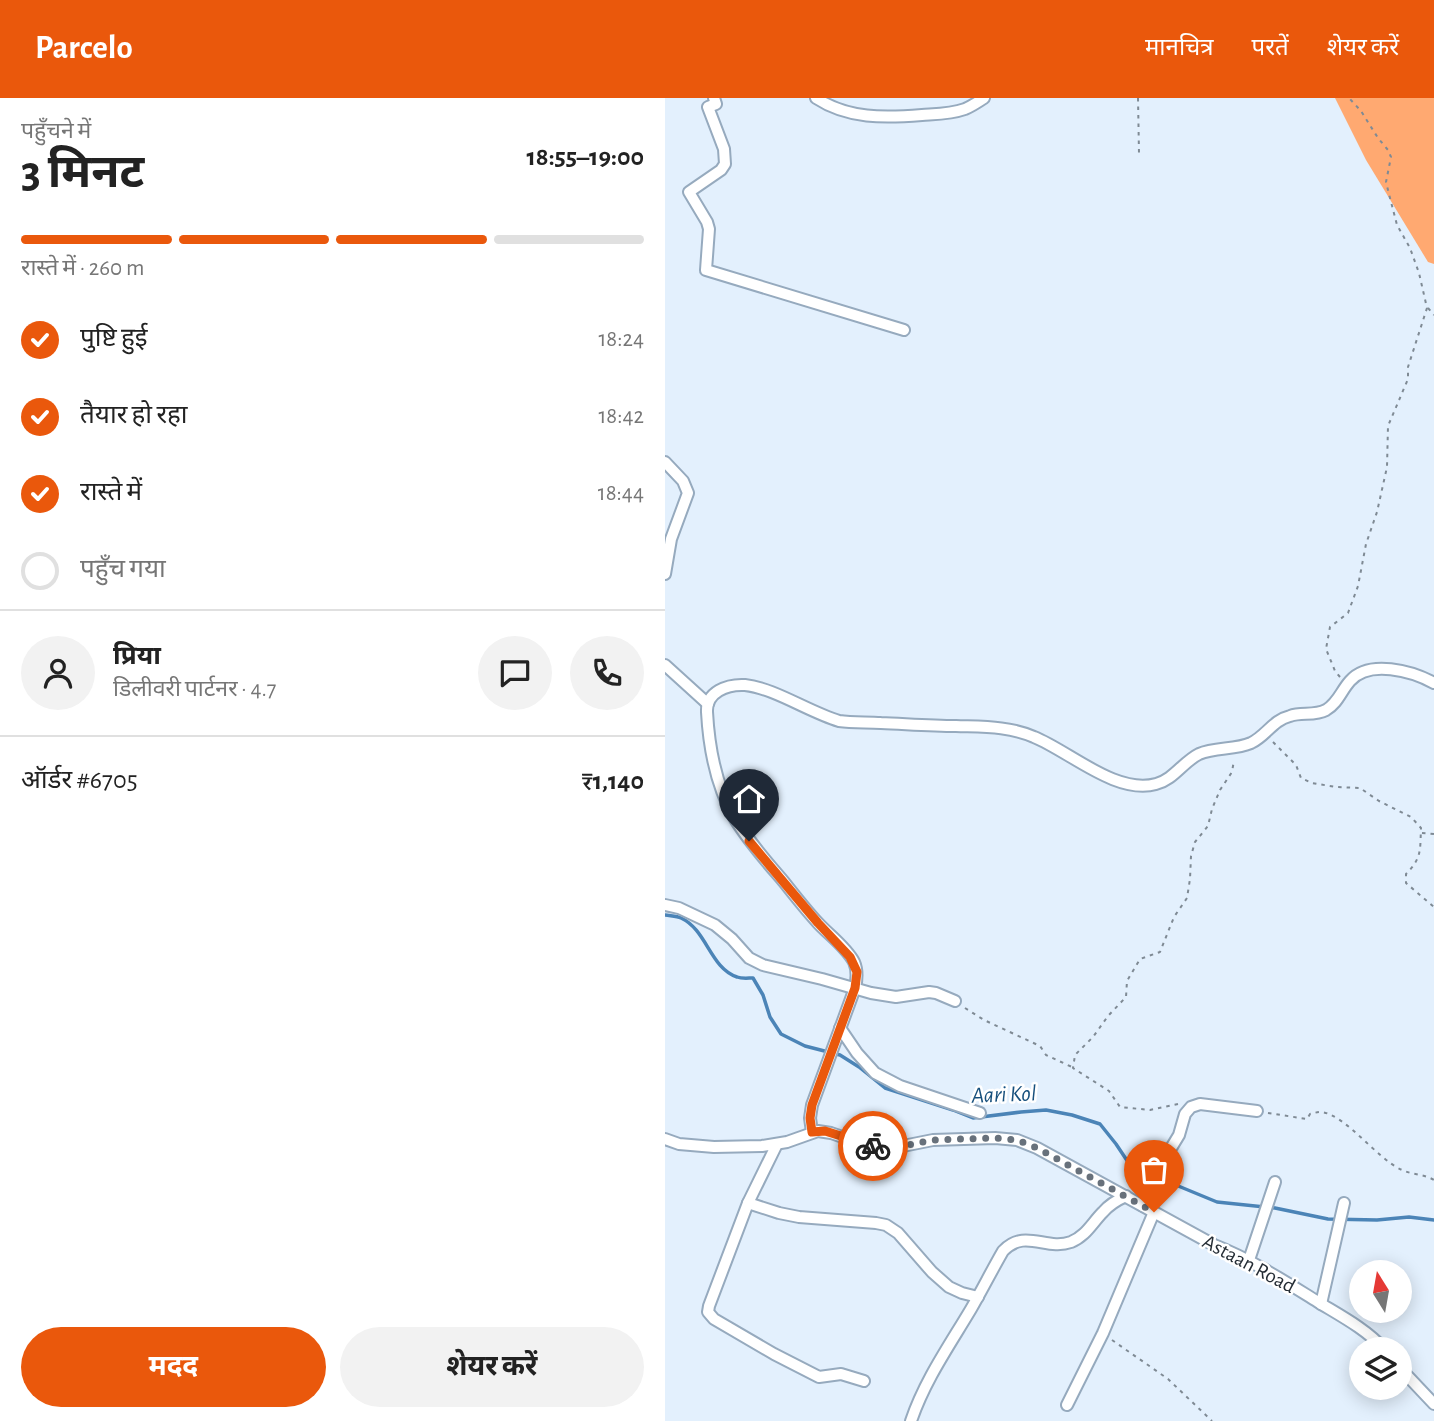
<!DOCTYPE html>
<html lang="hi">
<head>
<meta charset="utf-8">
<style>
  :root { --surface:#fff; --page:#f2f2f2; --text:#222; --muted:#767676; --line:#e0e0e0; --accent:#ea580c }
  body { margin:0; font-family:"Alegreya Sans","Noto Sans Devanagari",sans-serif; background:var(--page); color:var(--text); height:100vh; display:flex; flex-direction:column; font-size:26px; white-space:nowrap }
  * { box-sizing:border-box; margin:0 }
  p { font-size:23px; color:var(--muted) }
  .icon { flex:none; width:38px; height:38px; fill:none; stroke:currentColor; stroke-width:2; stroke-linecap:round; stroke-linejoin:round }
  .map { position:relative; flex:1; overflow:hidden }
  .panel { display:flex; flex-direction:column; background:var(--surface); width:665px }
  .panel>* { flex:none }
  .needle { width:46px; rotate:349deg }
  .fabs { position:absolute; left:684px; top:1162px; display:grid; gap:14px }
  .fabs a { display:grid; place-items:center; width:63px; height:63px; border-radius:50%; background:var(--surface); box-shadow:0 4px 18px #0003; font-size:35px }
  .pin { position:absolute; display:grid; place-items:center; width:60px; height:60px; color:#fff; margin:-72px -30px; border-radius:50% 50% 50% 0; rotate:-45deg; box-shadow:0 0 7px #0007 }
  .pin .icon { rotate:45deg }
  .courier { position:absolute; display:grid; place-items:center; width:70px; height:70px; margin:-35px; border:5px solid #ea580c; border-radius:50%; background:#fff; color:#222; box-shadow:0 2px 9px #0007 }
  .head em { font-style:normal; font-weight:700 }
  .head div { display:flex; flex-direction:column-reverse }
  .head { display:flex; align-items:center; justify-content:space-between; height:119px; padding:0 21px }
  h1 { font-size:46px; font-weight:700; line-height:52px }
  .bar { display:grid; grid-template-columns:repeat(4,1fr); gap:10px 7px; align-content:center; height:84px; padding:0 21px }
  .bar i { height:9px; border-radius:5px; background:var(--line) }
  .bar .on { background:var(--accent) }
  .bar p { grid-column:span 4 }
  .line { display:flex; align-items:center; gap:18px; padding:0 21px; border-top:2px solid var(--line) }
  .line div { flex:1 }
  .round { display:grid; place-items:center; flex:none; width:74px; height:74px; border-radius:37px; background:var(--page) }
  ol { padding:0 21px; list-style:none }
  li { display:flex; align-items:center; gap:21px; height:77px }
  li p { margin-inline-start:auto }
  li .icon { padding:7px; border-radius:50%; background:var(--accent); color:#fff; stroke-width:4 }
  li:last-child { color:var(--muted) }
  li i { width:38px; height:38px; border:4px solid var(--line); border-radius:50% }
  .button { display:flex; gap:14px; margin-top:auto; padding:14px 21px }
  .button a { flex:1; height:80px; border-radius:42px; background:var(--accent); color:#fff; font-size:28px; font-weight:700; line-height:80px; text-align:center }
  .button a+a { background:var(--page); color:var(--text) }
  header { display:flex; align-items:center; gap:42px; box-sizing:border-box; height:98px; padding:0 35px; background:var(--accent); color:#fff }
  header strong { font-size:33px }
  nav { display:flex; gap:38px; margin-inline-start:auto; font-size:24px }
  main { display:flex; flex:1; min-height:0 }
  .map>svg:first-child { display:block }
  .green { fill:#ffa971 }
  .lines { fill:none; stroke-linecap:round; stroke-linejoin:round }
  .stream { stroke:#4b84b7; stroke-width:3.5 }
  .minor-casing { stroke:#96aabe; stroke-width:14 }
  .path { stroke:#7f8a94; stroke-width:2; stroke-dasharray:3.5 5; stroke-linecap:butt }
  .minor { stroke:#fff; stroke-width:10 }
  .done { stroke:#68717b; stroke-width:7; stroke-dasharray:0 12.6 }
  .route { stroke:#ea580c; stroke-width:9 }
  .labels { text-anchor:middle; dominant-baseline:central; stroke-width:5; stroke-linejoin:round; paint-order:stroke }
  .street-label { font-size:21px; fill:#252d35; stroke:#fff }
  .water-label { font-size:23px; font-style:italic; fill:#17507d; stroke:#fff }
</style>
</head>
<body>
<header>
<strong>Parcelo</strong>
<nav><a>मानचित्र</a><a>परतें</a><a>शेयर करें</a></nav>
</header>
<main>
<section class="panel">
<div class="head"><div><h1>3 मिनट</h1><p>पहुँचने में</p></div><em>18:55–19:00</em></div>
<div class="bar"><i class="on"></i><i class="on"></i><i class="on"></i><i></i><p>रास्ते में · 260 m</p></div>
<ol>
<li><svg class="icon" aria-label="check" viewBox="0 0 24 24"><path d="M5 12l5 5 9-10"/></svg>पुष्टि हुई<p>18:24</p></li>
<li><svg class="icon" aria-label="check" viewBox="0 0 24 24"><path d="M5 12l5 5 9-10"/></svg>तैयार हो रहा<p>18:42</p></li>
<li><svg class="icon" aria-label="check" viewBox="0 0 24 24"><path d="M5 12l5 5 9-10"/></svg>रास्ते में<p>18:44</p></li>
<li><i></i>पहुँच गया</li>
</ol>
<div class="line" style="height:126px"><a class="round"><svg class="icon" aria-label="person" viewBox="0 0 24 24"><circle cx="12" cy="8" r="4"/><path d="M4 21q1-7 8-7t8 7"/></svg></a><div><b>प्रिया</b><p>डिलीवरी पार्टनर · 4.7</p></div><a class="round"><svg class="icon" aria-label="chat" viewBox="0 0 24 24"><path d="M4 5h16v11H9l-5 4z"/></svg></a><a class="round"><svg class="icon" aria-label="phone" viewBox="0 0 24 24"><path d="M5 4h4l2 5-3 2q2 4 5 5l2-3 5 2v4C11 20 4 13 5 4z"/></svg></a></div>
<div class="line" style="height:91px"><div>ऑर्डर #6705</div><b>₹1,140</b></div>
<div class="button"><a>मदद</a><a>शेयर करें</a></div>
</section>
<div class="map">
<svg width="769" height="1323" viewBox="0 0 769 1323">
  <rect width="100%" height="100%" fill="#e3f0fd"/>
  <!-- green -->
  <polygon class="green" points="670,0 769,0 769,166 763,164 701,62"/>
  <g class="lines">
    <!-- stream -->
    <path class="stream" d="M 0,817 C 5,818 12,818 16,820 C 42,832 45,870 72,879 C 77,881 83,880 88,880 L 98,897 L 105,919 L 116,936 L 140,948 L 175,957 L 194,969 L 220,990 L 288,1012 L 308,1020 L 356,1014 L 381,1012 L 407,1017 L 435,1026 L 451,1046 L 471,1076 L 506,1085 L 552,1104 L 610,1110 L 663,1121 L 712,1122 L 744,1119 L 769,1122"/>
    <!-- minor casing -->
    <g class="minor-casing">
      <g id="minor">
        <polyline points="49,0 51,6 43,9 59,51 60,66 56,72 24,94 42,124 44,131 41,172 239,232"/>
        <path d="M 151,0 C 183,21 219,20 257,17 C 271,16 286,16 300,11 C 307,8 313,4 319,0"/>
        <polyline points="0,364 18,383 23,395 6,441 0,476"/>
        <polyline points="0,567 43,606"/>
        <polyline points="0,807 14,810 50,827 67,841 84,860 98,867 157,881 206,895 231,899 264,894 271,895 290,903"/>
        <polyline points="175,930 192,955 210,975 235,988 315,1015"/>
        <path d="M 147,1034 L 145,1020 L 147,1007 L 190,890 C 192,881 193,873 189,864 C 181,849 164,837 153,825 C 141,812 130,798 119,784 C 102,764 84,744 70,721 C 52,690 44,651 42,614 C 41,594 62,586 80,587 C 109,590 144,614 174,623 C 188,625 202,624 216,625 C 241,626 266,628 291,628 C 318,629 344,628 369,639 C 404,653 451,697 491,686 C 508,682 518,664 534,656 C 550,649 570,652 586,645 C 601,638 608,622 625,618 C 636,614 650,618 661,612 C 673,605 676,593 685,583 C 704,561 747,573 769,585"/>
        <path d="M 0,1041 L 14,1046 L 49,1049 L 97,1048 L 122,1044 L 153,1033 L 166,1035 L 195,1045 L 219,1050 L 233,1049 L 268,1042 L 330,1040 L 352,1042 L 372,1050 L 549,1147 C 587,1162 619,1183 653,1204 C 676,1218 701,1231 719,1251"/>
        <polyline points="112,1046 83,1105 44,1208 43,1214 49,1221 109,1256 154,1279 176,1276 199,1283"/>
        <polyline points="83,1105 114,1115 134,1119 211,1125 221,1127 233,1135 267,1174 284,1189 297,1195 313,1199"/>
        <polyline points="478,1108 495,1086 496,1083 494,1070 514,1037 520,1016 526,1009 535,1006 592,1013"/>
        <polyline points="584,1162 610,1084"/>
        <polyline points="656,1206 679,1105"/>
        <polyline points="735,1270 769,1306"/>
        <polyline points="402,1307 438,1235 489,1114"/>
        <path d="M 246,1323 C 260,1282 284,1248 306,1211 C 317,1192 327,1172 338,1153 C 360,1130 381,1153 406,1144 C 421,1138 427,1125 438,1114 C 444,1107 452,1102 461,1098"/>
      </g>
    </g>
    <!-- path -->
    <g class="path">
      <polyline points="473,0 474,56"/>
      <polyline points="763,210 769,217"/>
      <polyline points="675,579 670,573 661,551 665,529 683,515 693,488 701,446 712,414 722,369 723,328 743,281 743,269 762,210 754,175 745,150 732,127 725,100 721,84 726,59 723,52 713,40 696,13 684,0"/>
      <path d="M 608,644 L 631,667 L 636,680 L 647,685 L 671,689 L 695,690 L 714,703 L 746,719 L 756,730 C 755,752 757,760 741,776 L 741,785 L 769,809"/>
      <polyline points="757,735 769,736"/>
      <polyline points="300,910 319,922 375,948 381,957 407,969"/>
      <polyline points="513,1006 485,1012 455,1009 444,993 408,970 410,957 428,939 443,918 461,899 462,883 475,861 495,854 509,819 522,800 525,781 526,758 530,744 543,728 547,711 555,692 567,674 569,662"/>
      <path d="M 603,1015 L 642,1021 L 645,1016 C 649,1015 652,1014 656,1014 C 680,1016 712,1061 737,1072 C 748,1077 759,1076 769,1082"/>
      <polyline points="447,1242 503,1281 547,1323"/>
    </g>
    <!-- minor -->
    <use href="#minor" class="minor"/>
  </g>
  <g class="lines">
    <!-- done -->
    <polyline class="done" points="208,1048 233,1049 268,1042 330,1040 352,1042 372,1050 489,1114"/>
    <!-- route -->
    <polyline class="route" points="84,743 153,825 185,859 192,874 190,890 147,1007 145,1020 147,1034 160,1033 208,1048"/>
  </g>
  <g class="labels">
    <!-- street labels -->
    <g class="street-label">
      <text transform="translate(584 1166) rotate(28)">Astaan Road</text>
    </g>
    <!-- water labels -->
    <g class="water-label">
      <text transform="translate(339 997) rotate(-2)">Aari Kol</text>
    </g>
  </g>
</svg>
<div class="fabs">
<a><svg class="needle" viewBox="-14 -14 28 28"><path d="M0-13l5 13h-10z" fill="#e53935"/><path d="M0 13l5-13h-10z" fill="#767676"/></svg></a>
<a><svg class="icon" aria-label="layers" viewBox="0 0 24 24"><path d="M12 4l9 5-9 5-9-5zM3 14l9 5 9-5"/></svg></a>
</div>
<div class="pin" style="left:489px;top:1114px;background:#ea580c"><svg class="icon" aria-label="bag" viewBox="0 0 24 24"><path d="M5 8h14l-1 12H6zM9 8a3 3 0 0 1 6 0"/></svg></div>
<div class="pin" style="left:84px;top:743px;background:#1f2937"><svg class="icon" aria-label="home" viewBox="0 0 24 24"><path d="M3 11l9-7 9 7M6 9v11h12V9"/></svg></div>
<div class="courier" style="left:208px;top:1048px"><svg class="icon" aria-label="bike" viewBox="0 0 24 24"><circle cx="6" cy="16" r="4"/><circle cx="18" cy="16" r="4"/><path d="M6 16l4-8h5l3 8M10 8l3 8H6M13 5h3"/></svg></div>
</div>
</main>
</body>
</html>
